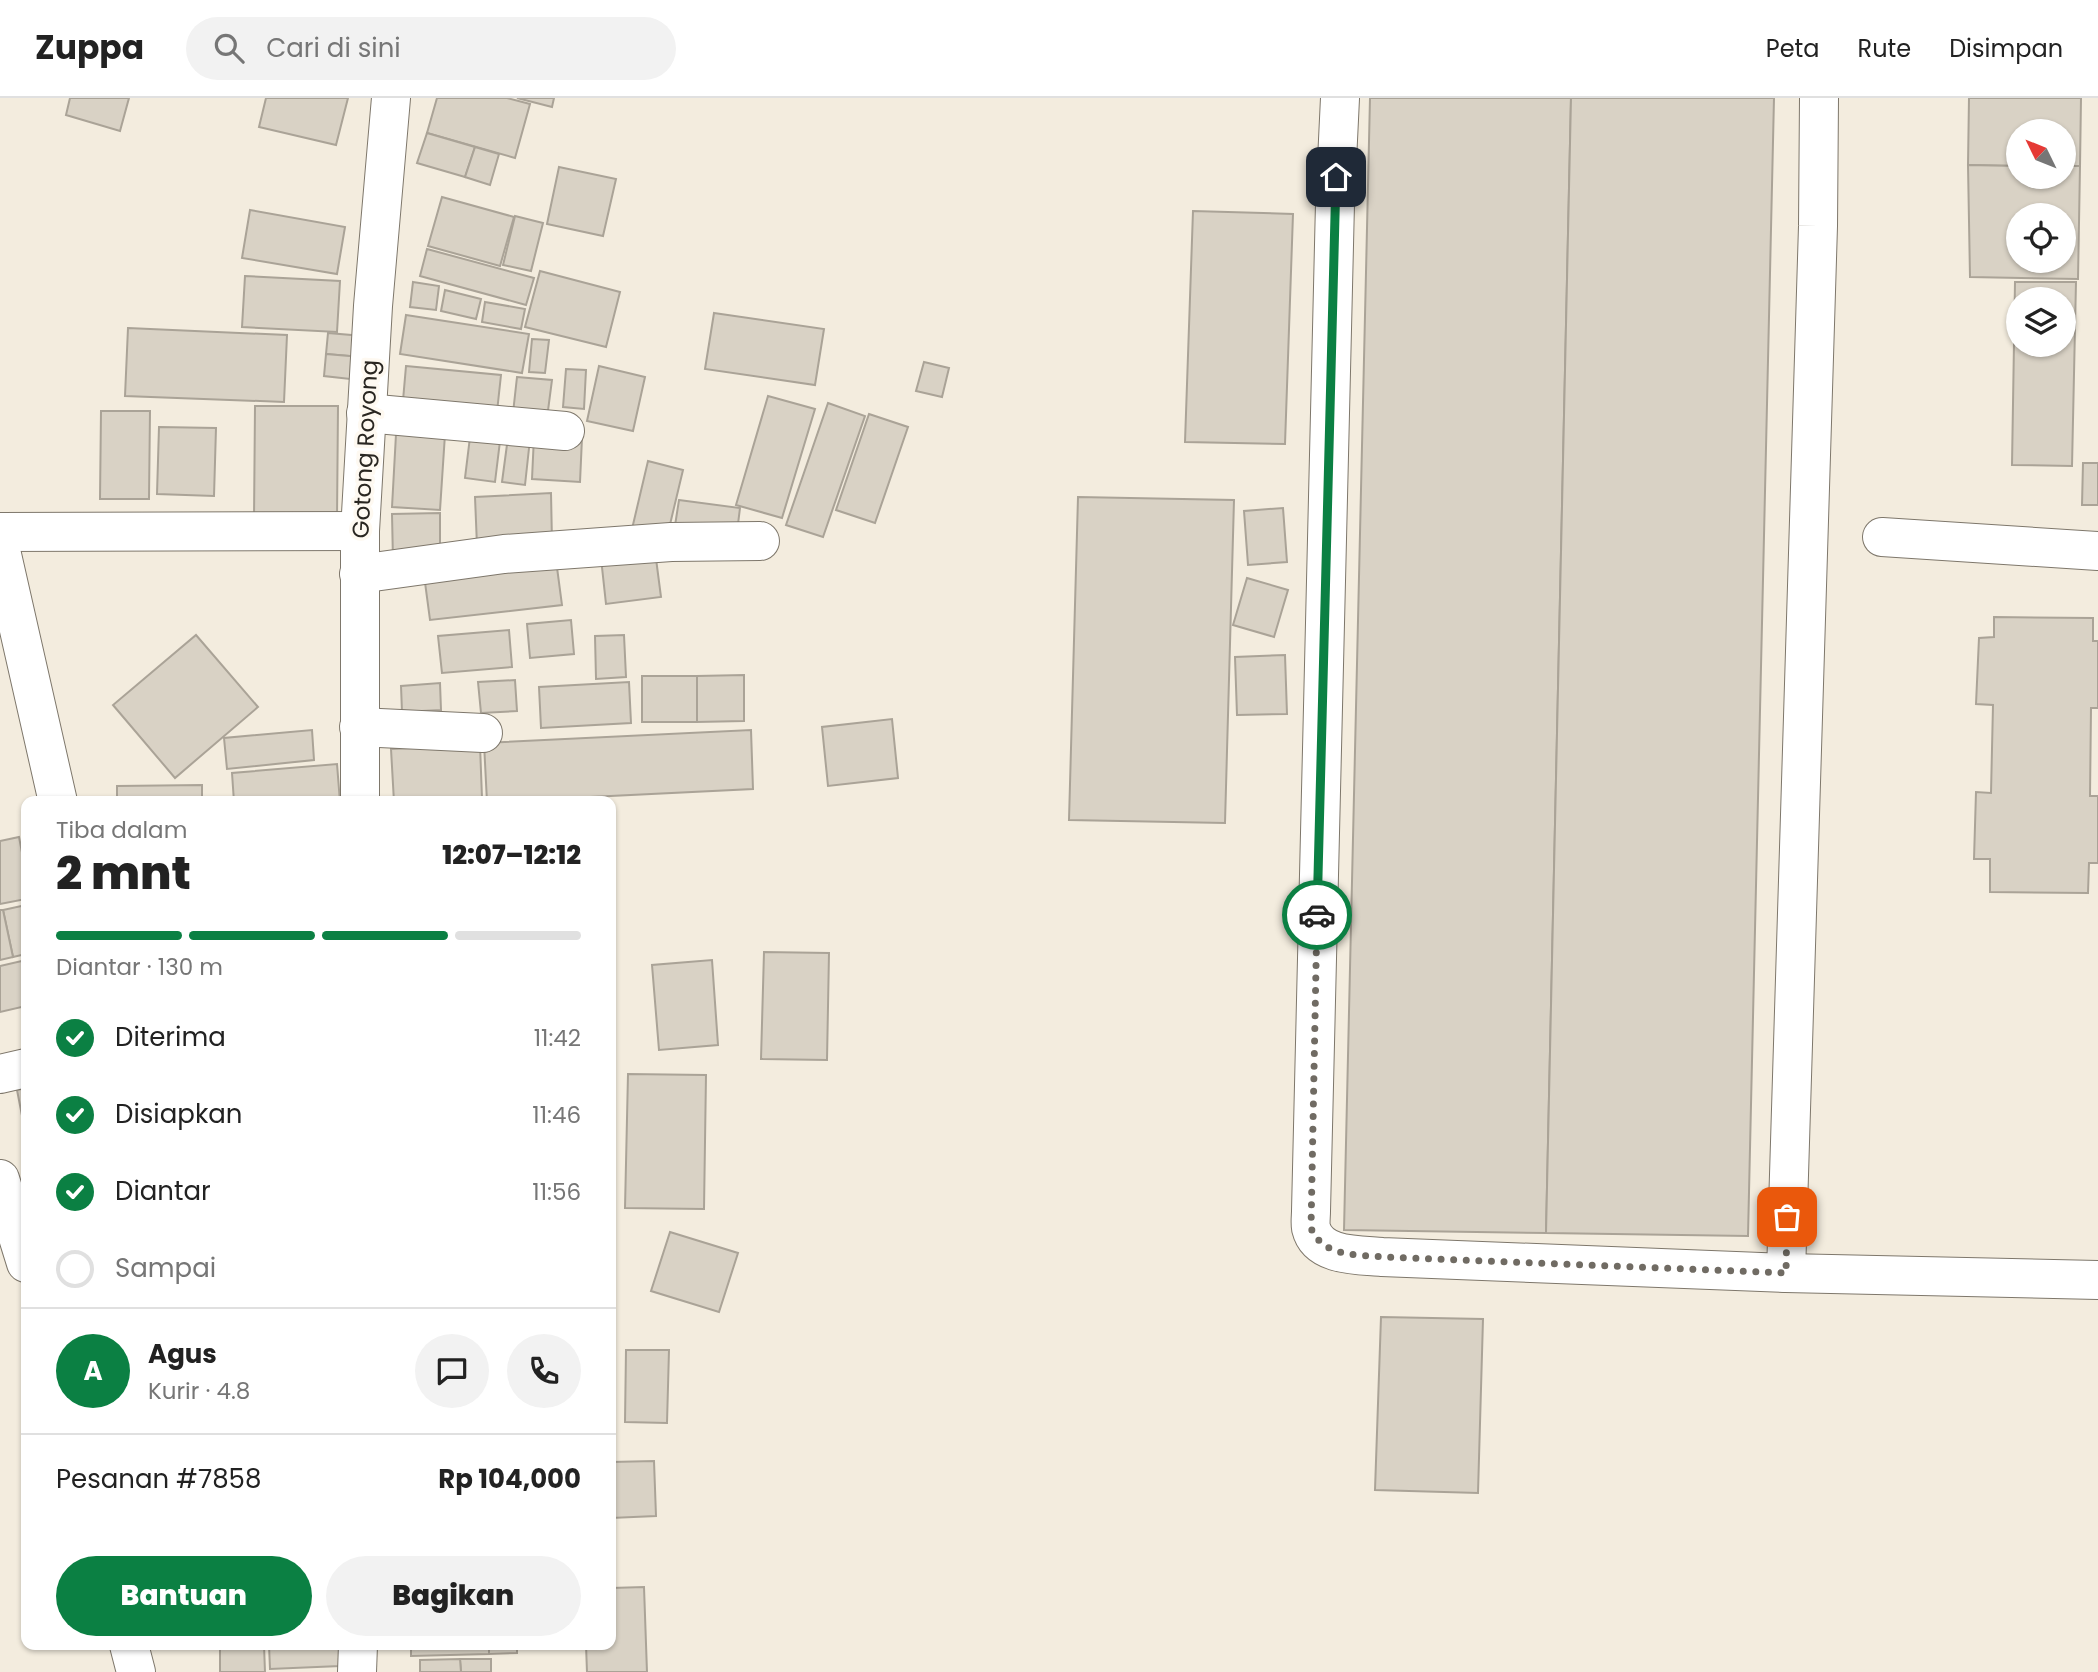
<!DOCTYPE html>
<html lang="id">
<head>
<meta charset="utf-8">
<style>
  :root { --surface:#fff; --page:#f2f2f2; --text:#222; --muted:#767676; --line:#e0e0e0; --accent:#0b8043 }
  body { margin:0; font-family:Poppins,sans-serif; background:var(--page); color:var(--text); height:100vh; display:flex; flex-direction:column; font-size:26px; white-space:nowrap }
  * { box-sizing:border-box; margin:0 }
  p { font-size:23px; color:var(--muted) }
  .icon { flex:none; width:38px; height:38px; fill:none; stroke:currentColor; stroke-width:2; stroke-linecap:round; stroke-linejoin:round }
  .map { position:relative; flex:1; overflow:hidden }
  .details { position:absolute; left:21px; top:698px; width:595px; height:854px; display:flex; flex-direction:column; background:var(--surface); border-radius:14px; box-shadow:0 2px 5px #0004 }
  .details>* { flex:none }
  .needle { width:46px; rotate:313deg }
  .controls { position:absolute; left:2006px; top:21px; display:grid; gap:14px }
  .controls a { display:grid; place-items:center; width:70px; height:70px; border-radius:50%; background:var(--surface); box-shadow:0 2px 5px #0004; font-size:35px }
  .pin { position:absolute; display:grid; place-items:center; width:60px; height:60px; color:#fff; margin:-30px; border-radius:14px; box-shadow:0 4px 10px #0006 }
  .courier { position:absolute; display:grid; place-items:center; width:70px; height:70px; margin:-35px; border:5px solid #0b8043; border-radius:50%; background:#fff; color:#222; box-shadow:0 2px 9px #0007 }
  .summary em { font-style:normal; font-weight:800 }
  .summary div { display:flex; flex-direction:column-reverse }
  .summary { display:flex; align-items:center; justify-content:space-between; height:119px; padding:0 35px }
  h1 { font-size:46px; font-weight:800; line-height:52px }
  .bar { display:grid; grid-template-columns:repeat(4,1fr); gap:10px 7px; align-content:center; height:84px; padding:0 35px }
  .bar i { height:9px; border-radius:5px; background:var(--line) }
  .bar .active { background:var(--accent) }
  .bar p { grid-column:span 4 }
  .line { display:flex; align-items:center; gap:18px; padding:0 35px; border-top:2px solid var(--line) }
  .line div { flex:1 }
  .round { display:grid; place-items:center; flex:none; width:74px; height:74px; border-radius:37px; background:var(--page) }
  ol { padding:0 35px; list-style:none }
  li { display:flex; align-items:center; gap:21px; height:77px }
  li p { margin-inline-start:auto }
  li .icon { padding:7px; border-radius:50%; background:var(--accent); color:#fff; stroke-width:4 }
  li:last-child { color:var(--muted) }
  li i { width:38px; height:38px; border:4px solid var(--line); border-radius:50% }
  .button { display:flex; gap:14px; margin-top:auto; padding:14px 35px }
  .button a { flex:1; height:80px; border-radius:42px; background:var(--accent); color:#fff; font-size:28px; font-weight:800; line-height:80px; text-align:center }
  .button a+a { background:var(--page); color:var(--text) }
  header { display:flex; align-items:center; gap:42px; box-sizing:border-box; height:98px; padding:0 35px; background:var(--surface); border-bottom:2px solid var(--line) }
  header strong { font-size:33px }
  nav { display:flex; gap:38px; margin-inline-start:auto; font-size:24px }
  .search { width:490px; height:63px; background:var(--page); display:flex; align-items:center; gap:18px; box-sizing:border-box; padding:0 24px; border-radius:38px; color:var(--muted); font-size:26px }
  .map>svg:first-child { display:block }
  .building { fill:#d9d2c5; stroke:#aaa397; stroke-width:2; fill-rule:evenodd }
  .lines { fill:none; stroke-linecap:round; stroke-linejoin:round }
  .minor-casing { stroke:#7e776b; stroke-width:40 }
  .minor { stroke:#fff; stroke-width:38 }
  .done { stroke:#706b63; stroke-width:7; stroke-dasharray:0 12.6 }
  .route { stroke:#0b8043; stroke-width:9 }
  .labels { text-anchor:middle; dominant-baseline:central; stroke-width:7; stroke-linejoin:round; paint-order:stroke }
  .street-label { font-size:23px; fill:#292621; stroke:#fef9f1 }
</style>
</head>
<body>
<header>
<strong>Zuppa</strong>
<div class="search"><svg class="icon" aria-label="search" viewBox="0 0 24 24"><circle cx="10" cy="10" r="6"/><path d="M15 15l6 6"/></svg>Cari di sini</div>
<nav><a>Peta</a><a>Rute</a><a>Disimpan</a></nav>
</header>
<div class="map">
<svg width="2098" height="1574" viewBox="0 0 2098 1574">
  <rect width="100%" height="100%" fill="#f3ecde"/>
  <!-- building -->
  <g class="building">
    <polygon points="70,0 129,0 120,33 66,17"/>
    <polygon points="266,0 348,0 336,47 259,29"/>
    <polygon points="437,0 507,0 530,6 515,60 427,35"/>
    <polygon points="517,0 554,0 552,9"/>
    <polygon points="1370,0 1571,0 1546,1135 1344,1132"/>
    <polygon points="1571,0 1774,0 1748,1138 1546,1135"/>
    <polygon points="1969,0 2081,0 2080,68 2063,68 2063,33 2018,33 2018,68 1968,67"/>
    <polygon points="427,35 475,49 465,79 417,65"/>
    <polygon points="475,49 499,56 490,87 465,79"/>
    <path d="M 1968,67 L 2018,68 L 2018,79 L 2063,79 L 2063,68 L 2080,68 L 2078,181 L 1970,179 ZM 2018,117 L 2063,117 L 2063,163 L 2018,163 Z"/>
    <polygon points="559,69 616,81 603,138 547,126"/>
    <polygon points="442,99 514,119 500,168 428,148"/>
    <polygon points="250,112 345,129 337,176 242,160"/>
    <polygon points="1193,113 1293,116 1285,346 1185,344"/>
    <polygon points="515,118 543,125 531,173 503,167"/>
    <polygon points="427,151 534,180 526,207 420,178"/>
    <polygon points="540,173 620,194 606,249 525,229"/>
    <polygon points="245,178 340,183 337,234 242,229"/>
    <polygon points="413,184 439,188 436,212 410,209"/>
    <path d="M 2015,184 L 2076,184 L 2072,368 L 2012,367 ZM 2018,201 L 2063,201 L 2063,247 L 2018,247 Z"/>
    <polygon points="445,192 481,201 476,221 441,213"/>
    <polygon points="485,204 525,211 521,231 482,224"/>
    <polygon points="714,215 824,231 815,287 705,271"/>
    <polygon points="406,217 529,236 522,275 400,256"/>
    <polygon points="128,230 287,237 284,304 125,298"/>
    <polygon points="328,235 363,238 361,259 326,256"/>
    <polygon points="532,241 549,242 545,275 529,274"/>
    <polygon points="326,256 361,259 359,282 324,278"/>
    <polygon points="924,264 949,270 942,299 916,293"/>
    <polygon points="406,268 501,277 496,323 402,314"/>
    <polygon points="599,268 645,279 633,333 587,323"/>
    <polygon points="566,271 586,272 584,311 563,309"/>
    <polygon points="517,279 552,282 546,328 512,324"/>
    <polygon points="768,298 815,311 782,420 736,407"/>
    <polygon points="828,305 865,318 823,439 786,427"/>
    <polygon points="255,308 338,308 337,421 254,421"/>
    <polygon points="101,313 150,313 149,401 100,401"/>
    <polygon points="869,316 908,329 875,425 836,412"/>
    <polygon points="397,318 446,321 440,412 392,409"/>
    <polygon points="159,329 216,330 214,398 157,396"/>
    <polygon points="534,338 582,340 580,384 532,381"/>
    <polygon points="470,339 500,343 495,384 465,380"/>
    <polygon points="508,339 530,341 525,387 502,384"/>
    <polygon points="648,363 683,372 667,439 632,431"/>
    <polygon points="2083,365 2098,365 2098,407 2082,407"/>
    <polygon points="551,395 552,444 477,448 475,399"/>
    <polygon points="1078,399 1234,402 1225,725 1069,722"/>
    <polygon points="679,402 740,410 736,442 674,434"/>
    <polygon points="1283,410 1287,464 1248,467 1244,413"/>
    <polygon points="440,415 440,462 393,463 392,416"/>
    <polygon points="655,453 661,499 606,506 601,460"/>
    <polygon points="556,462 562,507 430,522 424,477"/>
    <polygon points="1247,480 1288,492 1274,539 1233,527"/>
    <polygon points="1994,519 2093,520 2093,543 2098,543 2098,610 2091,610 2090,698 2098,698 2098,765 2089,765 2088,795 1990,794 1990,761 1974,761 1976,694 1991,695 1993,607 1976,606 1979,540 1994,539"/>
    <polygon points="571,522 574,556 530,560 527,526"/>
    <polygon points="509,532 512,569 442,575 438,538"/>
    <polygon points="196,537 258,609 175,680 113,607"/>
    <polygon points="624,537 626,579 596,581 595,538"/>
    <polygon points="1285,557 1287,616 1237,617 1235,559"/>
    <polygon points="744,577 744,623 697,624 697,578"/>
    <rect x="642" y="578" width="55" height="46"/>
    <polygon points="515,582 517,613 481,615 478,584"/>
    <polygon points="629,584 631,625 541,630 539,589"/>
    <polygon points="440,585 441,612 402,614 401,588"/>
    <polygon points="892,621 898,680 828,688 822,629"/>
    <polygon points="312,632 314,662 227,671 224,640"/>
    <polygon points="751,632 753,691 487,704 484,645"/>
    <polygon points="480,647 482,700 394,704 391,651"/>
    <polygon points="337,666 340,704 234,704 232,675"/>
    <polygon points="202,687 202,704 117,704 117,688"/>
    <polygon points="19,739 26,775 26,801 0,806 0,743"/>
    <polygon points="26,807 26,856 13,859 3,812"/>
    <polygon points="0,812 3,812 13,859 0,862"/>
    <polygon points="764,854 829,855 827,962 761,961"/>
    <polygon points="26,862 26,908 0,914 0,868"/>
    <polygon points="712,862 718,947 659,952 652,867"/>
    <polygon points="628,976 706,977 704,1111 625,1110"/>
    <polygon points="26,990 26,1033 25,1033 17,992"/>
    <polygon points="670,1134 738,1155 719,1214 651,1193"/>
    <polygon points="1381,1219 1483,1221 1478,1395 1375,1392"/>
    <polygon points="626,1252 669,1252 667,1325 625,1324"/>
    <polygon points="654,1363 656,1418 611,1420 611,1364"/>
    <polygon points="644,1489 647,1574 587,1574 586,1547 611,1547 611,1490"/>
    <polygon points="220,1547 264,1547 265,1574 220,1574"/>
    <polygon points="269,1547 340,1547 340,1568 270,1571"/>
    <polygon points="411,1547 489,1547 489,1556 411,1558"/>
    <polygon points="489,1547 517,1547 517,1555 489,1556"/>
    <polygon points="460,1561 491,1561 491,1574 461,1574"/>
    <polygon points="460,1561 461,1574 420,1574 420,1562"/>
  </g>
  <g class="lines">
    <!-- minor casing -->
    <g class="minor-casing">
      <g id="minor">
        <path d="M 1340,0 L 1335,105 L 1311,1113 C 1311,1118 1310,1125 1311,1130 C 1318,1159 1359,1157 1382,1159 L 1786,1175 L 2098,1182"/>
        <polyline points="366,315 565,333"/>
        <polyline points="0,434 360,433"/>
        <polyline points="1882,439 2098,453"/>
        <polyline points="0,448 58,704"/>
        <polyline points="359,476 504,456 671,444 760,443"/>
        <polyline points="359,629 483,635"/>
        <polyline points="360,704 360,433 373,208 391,0"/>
        <polyline points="0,976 26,970"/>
        <polyline points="0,1081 26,1165"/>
        <polyline points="1786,1175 1818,128 1819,0"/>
        <polyline points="129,1547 136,1574"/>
        <polyline points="357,1574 358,1547"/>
      </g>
    </g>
    <!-- minor -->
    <use href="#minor" class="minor"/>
  </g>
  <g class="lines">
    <!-- done -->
    <path class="done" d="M 1317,817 L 1311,1130 C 1323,1159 1355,1156 1382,1159 L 1786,1175 L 1787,1119"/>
    <!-- route -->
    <polyline class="route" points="1317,817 1336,79"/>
  </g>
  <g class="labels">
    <!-- street labels -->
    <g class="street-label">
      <text transform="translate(365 351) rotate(-87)">Gotong Royong</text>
    </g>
  </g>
</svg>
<div class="controls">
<a><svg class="needle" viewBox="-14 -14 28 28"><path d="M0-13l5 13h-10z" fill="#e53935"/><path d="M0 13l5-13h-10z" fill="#767676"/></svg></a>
<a><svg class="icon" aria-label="locate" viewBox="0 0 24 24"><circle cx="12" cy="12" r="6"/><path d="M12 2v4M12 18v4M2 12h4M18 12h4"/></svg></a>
<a><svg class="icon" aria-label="layers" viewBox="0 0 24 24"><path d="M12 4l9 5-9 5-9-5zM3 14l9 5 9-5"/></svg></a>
</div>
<div class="pin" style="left:1787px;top:1119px;background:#ea580c"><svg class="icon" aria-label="bag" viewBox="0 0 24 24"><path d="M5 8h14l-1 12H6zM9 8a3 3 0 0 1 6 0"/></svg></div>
<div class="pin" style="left:1336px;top:79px;background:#1f2937"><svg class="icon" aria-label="home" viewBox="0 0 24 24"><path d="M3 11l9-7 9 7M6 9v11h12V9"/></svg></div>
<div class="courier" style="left:1317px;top:817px"><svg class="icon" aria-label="car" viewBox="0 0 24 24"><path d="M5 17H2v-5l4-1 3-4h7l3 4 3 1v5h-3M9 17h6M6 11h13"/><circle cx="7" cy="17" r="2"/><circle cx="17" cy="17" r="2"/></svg></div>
<section class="details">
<div class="summary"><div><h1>2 mnt</h1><p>Tiba dalam</p></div><em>12:07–12:12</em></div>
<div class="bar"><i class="active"></i><i class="active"></i><i class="active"></i><i></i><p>Diantar · 130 m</p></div>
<ol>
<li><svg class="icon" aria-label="check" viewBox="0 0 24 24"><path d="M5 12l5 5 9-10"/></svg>Diterima<p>11:42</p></li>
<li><svg class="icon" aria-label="check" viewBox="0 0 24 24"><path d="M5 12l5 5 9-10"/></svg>Disiapkan<p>11:46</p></li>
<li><svg class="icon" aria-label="check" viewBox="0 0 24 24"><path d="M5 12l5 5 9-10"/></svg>Diantar<p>11:56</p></li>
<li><i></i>Sampai</li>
</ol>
<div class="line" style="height:126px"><b class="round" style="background:var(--accent);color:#fff">A</b><div><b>Agus</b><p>Kurir · 4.8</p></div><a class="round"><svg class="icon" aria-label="chat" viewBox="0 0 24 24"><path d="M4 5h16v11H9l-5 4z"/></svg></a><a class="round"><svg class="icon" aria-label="phone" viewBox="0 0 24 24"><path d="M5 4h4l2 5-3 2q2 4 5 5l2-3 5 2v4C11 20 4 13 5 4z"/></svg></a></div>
<div class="line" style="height:91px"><div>Pesanan #7858</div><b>Rp 104,000</b></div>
<div class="button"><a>Bantuan</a><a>Bagikan</a></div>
</section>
</div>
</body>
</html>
